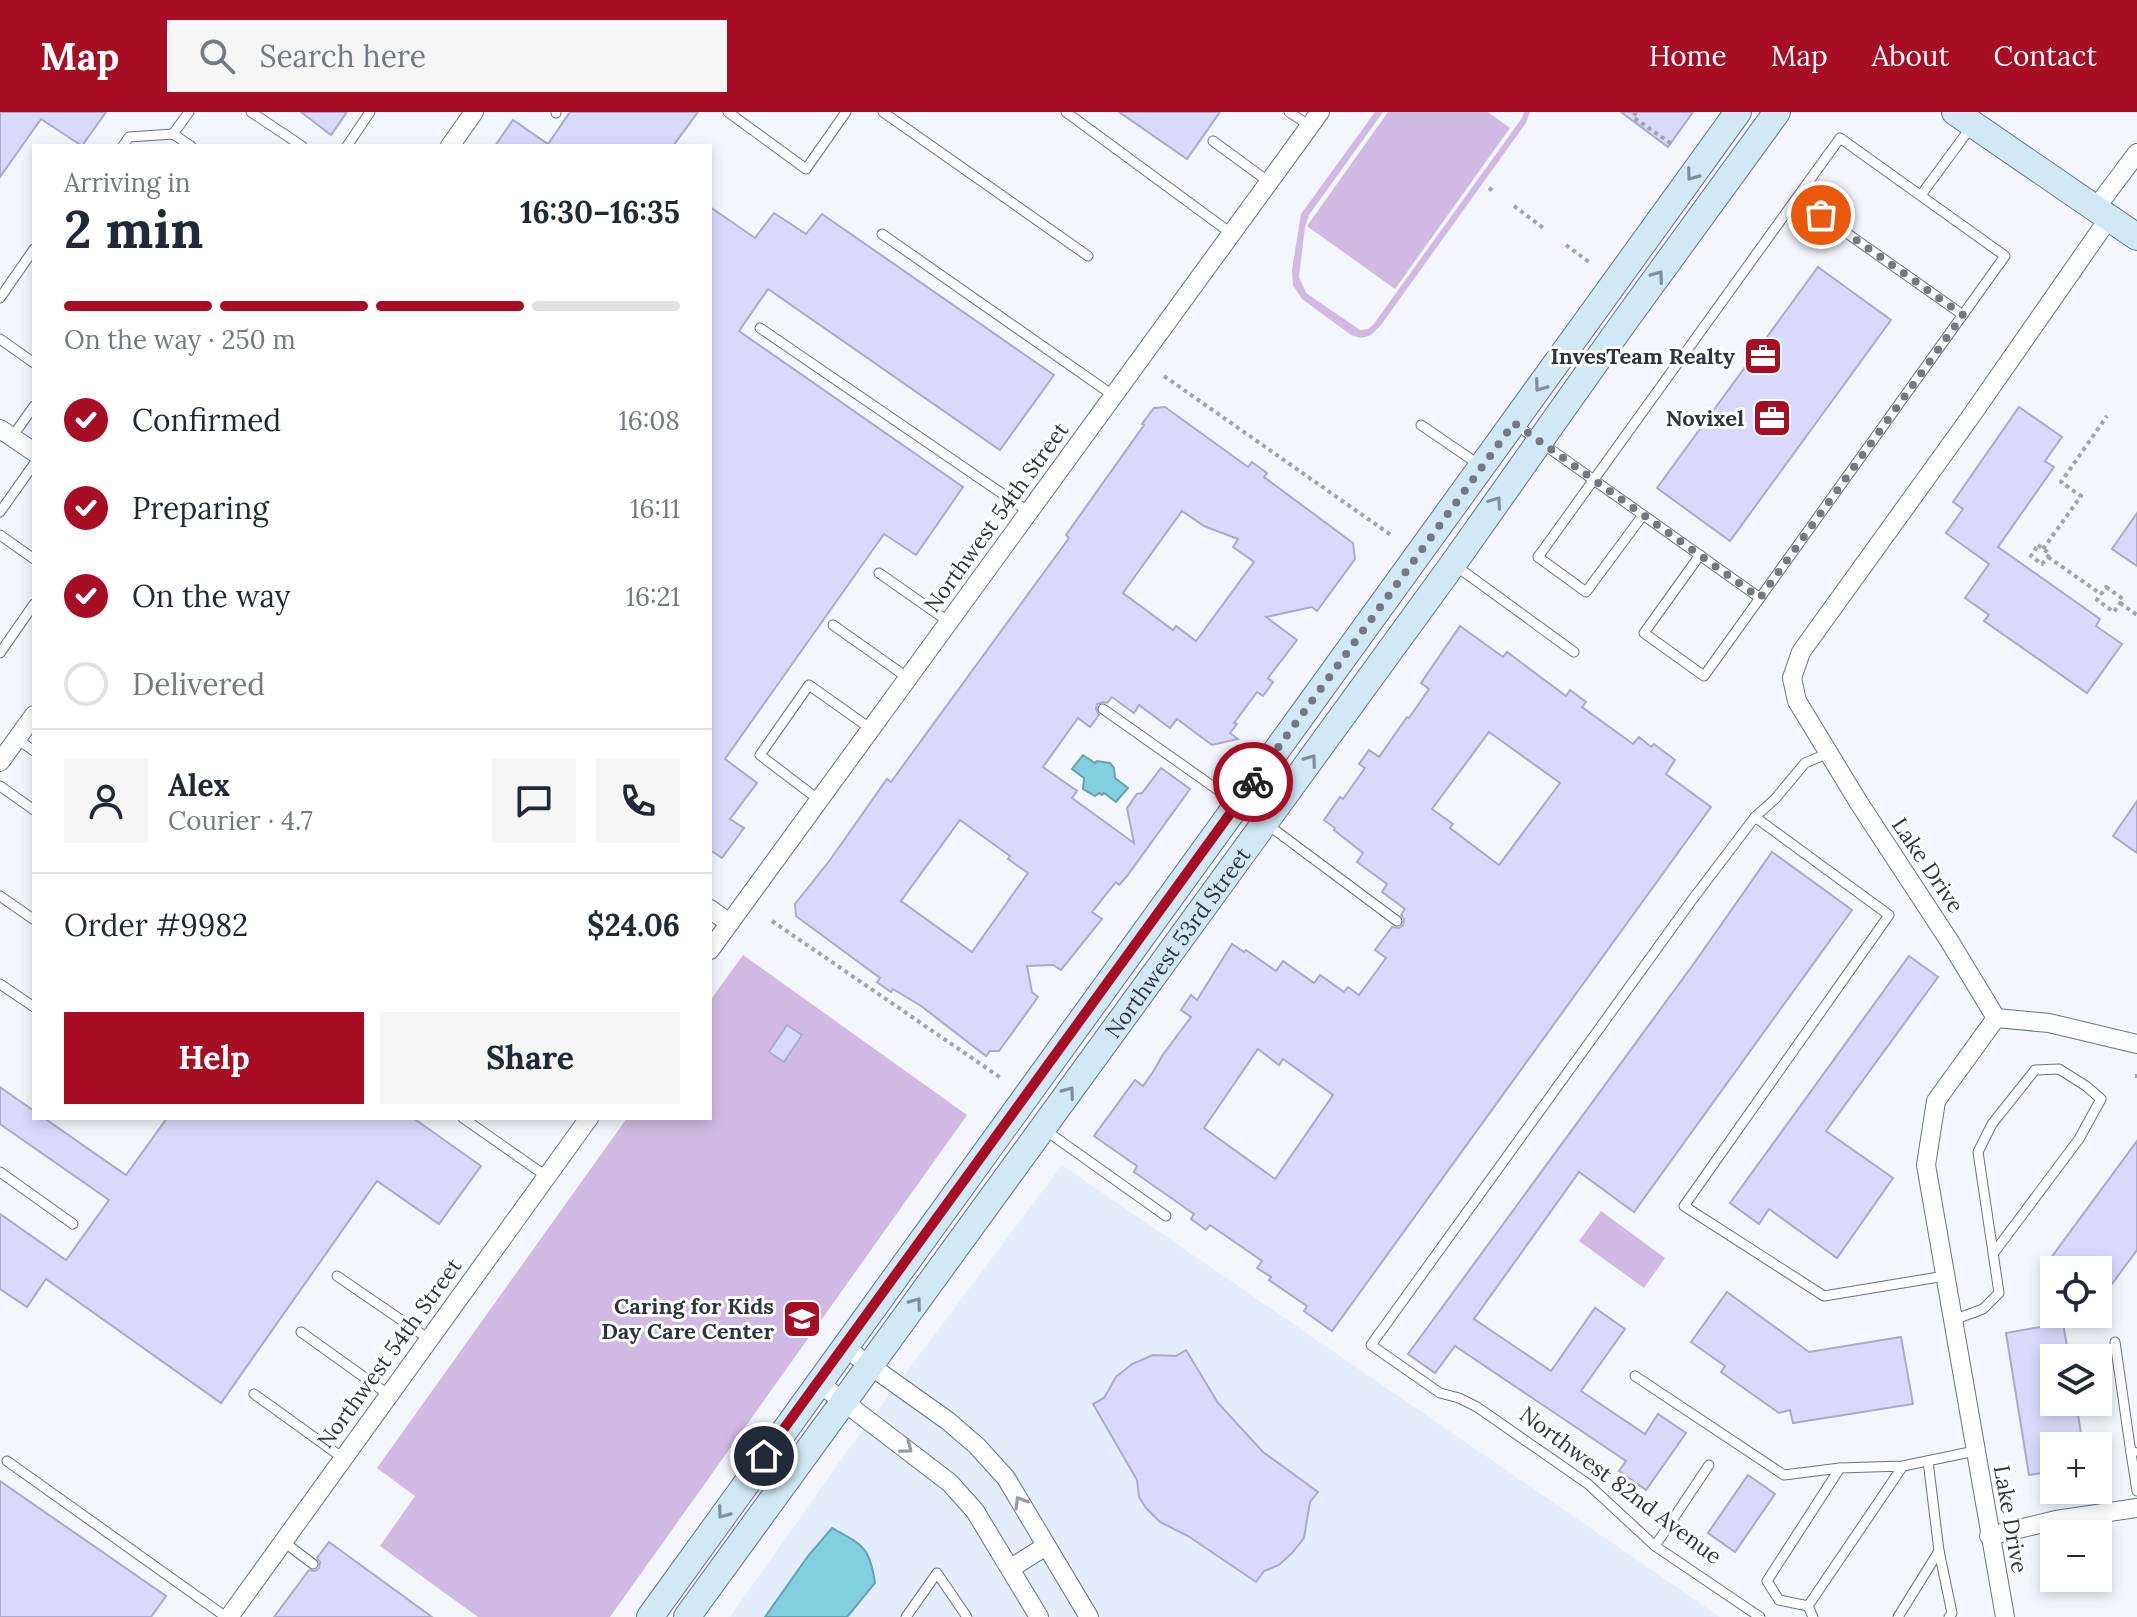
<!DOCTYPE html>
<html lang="en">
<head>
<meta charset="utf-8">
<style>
  :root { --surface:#fff; --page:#f6f6f7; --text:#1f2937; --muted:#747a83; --line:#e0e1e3; --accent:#a70e24 }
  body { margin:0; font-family:Lora,serif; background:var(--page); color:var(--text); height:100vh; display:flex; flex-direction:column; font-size:30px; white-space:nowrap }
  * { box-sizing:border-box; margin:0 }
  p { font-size:26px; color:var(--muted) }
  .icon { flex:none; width:44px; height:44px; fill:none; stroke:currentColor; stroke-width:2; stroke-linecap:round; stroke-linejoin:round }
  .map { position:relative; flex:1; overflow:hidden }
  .panel { position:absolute; left:32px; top:32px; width:680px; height:976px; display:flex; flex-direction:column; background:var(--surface); border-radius:0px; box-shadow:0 4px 12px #0003 }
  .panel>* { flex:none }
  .controls { position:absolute; left:2040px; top:1144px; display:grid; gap:16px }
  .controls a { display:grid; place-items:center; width:72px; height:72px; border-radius:0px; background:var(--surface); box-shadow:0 4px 12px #0003; font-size:40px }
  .pin { position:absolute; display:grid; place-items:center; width:68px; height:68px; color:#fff; margin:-34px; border:4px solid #fff; border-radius:50%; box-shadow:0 2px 8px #0007 }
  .courier { position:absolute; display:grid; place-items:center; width:80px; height:80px; margin:-40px; border:6px solid #a70e24; border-radius:50%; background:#fff; color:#222; box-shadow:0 2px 10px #0007 }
  .headline em { font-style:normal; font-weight:700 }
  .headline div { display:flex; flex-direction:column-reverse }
  .headline { display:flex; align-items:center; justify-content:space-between; height:136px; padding:0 32px }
  h1 { font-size:52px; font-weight:700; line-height:60px }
  .bar { display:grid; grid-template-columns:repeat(4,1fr); gap:12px 8px; align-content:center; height:96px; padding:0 32px }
  .bar i { height:10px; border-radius:6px; background:var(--line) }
  .bar .current { background:var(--accent) }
  .bar p { grid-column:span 4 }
  .line { display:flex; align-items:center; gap:20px; padding:0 32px; border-top:2px solid var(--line) }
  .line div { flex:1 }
  .round { display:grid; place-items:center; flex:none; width:84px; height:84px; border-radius:0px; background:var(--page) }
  ol { padding:0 32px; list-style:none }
  li { display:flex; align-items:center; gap:24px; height:88px }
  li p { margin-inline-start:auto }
  li .icon { padding:8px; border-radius:50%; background:var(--accent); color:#fff; stroke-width:4 }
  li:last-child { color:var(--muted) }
  li i { width:44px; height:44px; border:4px solid var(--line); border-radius:50% }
  .primary-button { display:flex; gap:16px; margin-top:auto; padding:16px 32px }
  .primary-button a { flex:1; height:92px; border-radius:0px; background:var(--accent); color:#fff; font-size:32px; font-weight:700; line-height:92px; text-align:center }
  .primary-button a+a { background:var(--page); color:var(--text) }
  header { display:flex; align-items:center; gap:48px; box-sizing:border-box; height:112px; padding:0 40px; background:var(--accent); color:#fff }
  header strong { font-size:38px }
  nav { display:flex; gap:44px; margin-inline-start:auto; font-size:28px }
  .search { width:560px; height:72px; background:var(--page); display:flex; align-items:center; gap:20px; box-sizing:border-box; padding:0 28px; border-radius:0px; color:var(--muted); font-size:30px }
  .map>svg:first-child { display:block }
  .built { fill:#e4edfc }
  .green { fill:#d0bae3 }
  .water { fill:#81cfdf; stroke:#68a1b0; stroke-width:2 }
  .building { fill:#d9d9fc; stroke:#aaabcc; stroke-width:2; fill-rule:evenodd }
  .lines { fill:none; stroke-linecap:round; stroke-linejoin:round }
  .lane-casing { stroke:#63738f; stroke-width:11 }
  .street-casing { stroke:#63738f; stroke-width:20 }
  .secondary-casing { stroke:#63738f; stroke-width:28 }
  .path { stroke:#a0a4ae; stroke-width:4; stroke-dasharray:4 4; stroke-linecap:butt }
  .lane { stroke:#fff; stroke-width:9 }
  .street { stroke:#fff; stroke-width:18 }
  .secondary { stroke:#d1e9f7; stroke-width:26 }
  .oneway { stroke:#808f9c }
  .oneway2 { stroke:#969aa0 }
  .done { stroke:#737983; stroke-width:8; stroke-dasharray:0 14.4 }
  .route { stroke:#a70e24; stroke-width:10 }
  .labels { text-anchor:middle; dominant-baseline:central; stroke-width:6; stroke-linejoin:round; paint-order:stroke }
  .poi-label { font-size:22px; font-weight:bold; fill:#2e3541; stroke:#fff; text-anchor:end }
  .street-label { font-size:22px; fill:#2e3541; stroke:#fff }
</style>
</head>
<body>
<header>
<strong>Map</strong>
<div class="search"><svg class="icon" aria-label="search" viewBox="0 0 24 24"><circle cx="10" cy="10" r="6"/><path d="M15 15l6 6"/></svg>Search here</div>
<nav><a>Home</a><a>Map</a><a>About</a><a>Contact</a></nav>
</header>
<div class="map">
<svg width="2137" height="1505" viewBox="0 0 2137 1505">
  <rect width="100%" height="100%" fill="#f3f6fd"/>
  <!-- built -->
  <polygon class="built" points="1062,1053 1720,1505 730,1505 848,1338"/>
  <!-- green -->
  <g class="green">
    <polygon points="1375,0 1383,0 1309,103 1305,115 1299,165 1306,181 1360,218 1368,217 1373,213 1522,6 1524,0 1530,0 1526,11 1381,213 1371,223 1365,225 1360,226 1351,223 1302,187 1293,173 1292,158 1301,102"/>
    <polygon points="1388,0 1488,0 1510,16 1395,177 1307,114"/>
    <polygon points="743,843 967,1003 610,1505 478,1505 380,1434 415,1384 377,1356 627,1006 710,1006 710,889"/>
    <polygon points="1601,1099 1665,1146 1644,1176 1579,1129"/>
  </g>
  <!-- water -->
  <g class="water">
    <polygon points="1083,643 1095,651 1097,649 1110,651 1114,656 1115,666 1128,676 1116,690 1104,681 1102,683 1099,681 1095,684 1083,677 1084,666 1072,657"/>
    <path d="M 832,1416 C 863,1433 870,1435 875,1471 L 847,1505 L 765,1505 L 808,1444 Z"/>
  </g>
  <!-- building -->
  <g class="building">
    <polygon points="0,0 106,0 82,34 41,7 0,65"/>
    <polygon points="301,0 347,0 331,23"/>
    <polygon points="570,0 698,0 673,34 495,34 513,8 548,32"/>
    <polygon points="1119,0 1220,0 1187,47"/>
    <polygon points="1621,0 1693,0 1668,35"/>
    <polygon points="710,95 755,126 774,101 806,122 822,102 1054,263 1000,338 768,177 739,219 963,375 916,443 884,422 725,647 757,671 730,707 744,716 722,746 710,738"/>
    <polygon points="1818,155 1891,208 1730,429 1657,376"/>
    <path d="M 1165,295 L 1248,355 L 1252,350 L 1267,361 L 1264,365 L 1353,431 L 1355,447 L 1317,499 L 1312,495 L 1266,505 L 1297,528 L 1268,566 L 1273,570 L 1263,584 L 1257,580 L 1234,611 L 1237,612 L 1230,621 L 1238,627 L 1212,633 L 1177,607 L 1170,616 L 1139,593 L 1134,601 L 1112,585 L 1107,591 L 1103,590 L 1097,592 L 1096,597 L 1099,603 L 1090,615 L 1078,606 L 1043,655 L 1077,679 L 1072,686 L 1134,731 L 1127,696 L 1137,682 L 1142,681 L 1161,656 L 1190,677 L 1127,764 L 1119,773 L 1116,770 L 1092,800 L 1102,807 L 1061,858 L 1053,853 L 1027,854 L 1032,880 L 1038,885 L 999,939 L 990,939 L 986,944 L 921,894 L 893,877 L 891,880 L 877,870 L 880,866 L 796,804 L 795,792 L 830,748 L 887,667 L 891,670 L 1069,426 L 1066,423 L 1144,313 L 1142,312 L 1154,296 ZM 1182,399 L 1204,414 L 1238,427 L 1233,435 L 1254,450 L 1196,529 L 1176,514 L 1173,518 L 1123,481 ZM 960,708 L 1010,744 L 1008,747 L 1028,761 L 972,840 L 901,789 Z"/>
    <polygon points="2019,295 2062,325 2045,349 2054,355 1998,435 2100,507 2096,514 2122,532 2087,581 1984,509 1989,503 1965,486 1989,452 1946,421 1963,397 1953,390"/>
    <polygon points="2137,401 2137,454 2112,437"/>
    <path d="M 1460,514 L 1503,545 L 1507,540 L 1566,584 L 1570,578 L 1586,590 L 1582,595 L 1633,632 L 1639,625 L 1651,635 L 1654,632 L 1675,648 L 1666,662 L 1711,695 L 1332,1219 L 1304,1199 L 1307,1194 L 1269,1168 L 1271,1165 L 1257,1156 L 1262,1149 L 1210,1113 L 1206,1118 L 1191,1107 L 1194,1102 L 1134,1060 L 1137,1054 L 1094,1024 L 1135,968 L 1143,974 L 1153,960 L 1162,944 L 1191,905 L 1181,898 L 1191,883 L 1197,888 L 1232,832 L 1244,840 L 1246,838 L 1276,859 L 1283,849 L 1314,871 L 1320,863 L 1344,880 L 1348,875 L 1359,883 L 1386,846 L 1375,838 L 1392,815 L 1399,816 L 1403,813 L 1404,807 L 1401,803 L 1405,797 L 1382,780 L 1387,772 L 1357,750 L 1363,741 L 1334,718 L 1335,716 L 1324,708 L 1340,685 L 1343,687 L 1365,656 L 1359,652 L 1369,638 L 1379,645 L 1407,605 L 1409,606 L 1429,577 L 1421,571 ZM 1489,620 L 1560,671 L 1499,753 L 1450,716 L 1453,712 L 1432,697 ZM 1258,937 L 1279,953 L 1283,947 L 1333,983 L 1275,1067 L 1204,1016 Z"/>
    <polygon points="2137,689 2137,741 2113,724"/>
    <polygon points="1772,740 1852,798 1634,1100 1579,1060 1474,1207 1551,1259 1595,1196 1625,1217 1581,1279 1645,1322 1658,1302 1686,1321 1646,1378 1619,1359 1626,1349 1455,1234 1435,1261 1408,1242 1695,850"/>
    <polygon points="1909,844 1938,865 1826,1019 1893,1066 1837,1146 1769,1097 1759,1112 1730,1091"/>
    <polygon points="787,913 802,923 784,950 769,940"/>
    <polygon points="0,975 34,999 34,1006 44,1006 126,1063 167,1006 413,1006 481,1054 439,1112 377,1069 221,1291 46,1167 27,1195 0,1177 0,1102 66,1148 109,1088 0,1012"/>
    <polygon points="2137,1029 2137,1138 2098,1191 2098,1158 2042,1158"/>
    <polygon points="1727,1180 1809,1240 1901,1225 1913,1292 1793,1311 1790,1298 1779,1301 1721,1260 1725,1254 1691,1230"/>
    <polygon points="2063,1211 2069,1246 2054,1246 2054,1290 2076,1290 2083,1334 2054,1334 2054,1359 2029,1363 2006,1221"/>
    <polygon points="1186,1238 1218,1291 1263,1340 1318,1380 1310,1390 1304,1426 1292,1441 1279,1453 1264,1459 1256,1470 1188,1424 1160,1410 1146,1396 1139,1385 1137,1368 1093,1292 1104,1286 1116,1265 1132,1252 1153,1243 1176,1244"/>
    <polygon points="1748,1363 1775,1382 1735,1440 1708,1421"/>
    <polygon points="0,1369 166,1484 151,1505 0,1505"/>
    <polygon points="329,1430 432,1505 274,1505 309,1458 315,1459 319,1456 320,1450 317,1446"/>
  </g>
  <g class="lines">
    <!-- lane casing -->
    <g class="lane-casing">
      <g id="lane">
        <polyline points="189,0 173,22 191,34"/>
        <polyline points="251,0 302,34"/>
        <polyline points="556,0 556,1"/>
        <polyline points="728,0 806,57 846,0"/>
        <polyline points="883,0 1088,144"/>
        <polyline points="1066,0 1232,122"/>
        <polyline points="1289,0 1310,14"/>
        <polyline points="1213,29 1269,70"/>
        <polyline points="123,34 129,25 173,22"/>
        <polyline points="347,34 370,0"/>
        <polyline points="1921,83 1971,15"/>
        <polyline points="1797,86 1963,203"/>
        <polyline points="882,122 1114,284"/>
        <polyline points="0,186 34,137"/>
        <polyline points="760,216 1029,400"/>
        <polyline points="0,227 34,251"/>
        <polyline points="1515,312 1760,486"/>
        <polyline points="1421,313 1481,354"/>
        <polyline points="12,325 34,294"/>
        <polyline points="0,400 34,352"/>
        <polyline points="1643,403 1586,480 1538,445 1840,26 2005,144 1704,564 1644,521 1700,443"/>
        <polyline points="0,423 34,447"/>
        <polyline points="1456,454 1574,540"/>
        <polyline points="879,461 949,510"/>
        <polyline points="833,513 908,566"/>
        <polyline points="0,541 34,492"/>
        <polyline points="1103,597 1235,690"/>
        <polyline points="17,627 34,639"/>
        <polyline points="0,674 34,698"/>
        <polyline points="819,688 760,643 809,573 871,617"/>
        <polyline points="1755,705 1889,803 1684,1094 1824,1184 1945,1164"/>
        <polyline points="1268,713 1397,809"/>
        <polyline points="0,784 33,807"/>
        <polyline points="0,872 34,895"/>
        <polyline points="463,1006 546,1064"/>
        <polyline points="1045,1018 1166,1104"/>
        <polyline points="0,1060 73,1112"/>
        <polyline points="337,1164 429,1227"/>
        <polyline points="1953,1208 1983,1197 1999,1181 1978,1040 1992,1012 2035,958 2059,957 2086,974 2101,987 2079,1027 1993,1142"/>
        <polyline points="301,1220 389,1283"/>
        <polyline points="2115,1230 2131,1341"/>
        <polyline points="1635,1264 1784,1363 1840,1356"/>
        <polyline points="254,1282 343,1346"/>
        <polyline points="2134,1340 2131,1341 2137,1379"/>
        <polyline points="7,1349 226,1505"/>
        <polyline points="1928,1349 1939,1439"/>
        <polyline points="1903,1354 1840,1356 1767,1469 1779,1488 1808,1494 1903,1354 1975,1339"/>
        <polyline points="284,1430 313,1452"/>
        <polyline points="1655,1434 1709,1353"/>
        <polyline points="1808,1494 1813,1505"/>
        <polyline points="906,1505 937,1461 967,1505"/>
        <polyline points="1760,1505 1655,1434 1588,1372 1477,1295 1459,1286 1440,1281 1371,1233 1692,788 1755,705 1775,687 1805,651 1829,641"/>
        <polyline points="1898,1505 1939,1439 1952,1501 1949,1505"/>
      </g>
    </g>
    <!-- street casing -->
    <g class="street-casing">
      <g id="street">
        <polyline points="450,34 474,0"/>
        <polyline points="2095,97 2137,41"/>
        <polyline points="0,317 34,340"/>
        <polyline points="0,650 34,603"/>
        <polyline points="710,797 729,811"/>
        <polyline points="710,838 1320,0"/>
        <polyline points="1996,906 1950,830 1859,691 1797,589 1792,566 1801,540 1969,307 2109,106"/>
        <polyline points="1996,906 1936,989 1926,1053 2005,1505"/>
        <polyline points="1996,906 2049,911 2137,932"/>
        <polyline points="844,1235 948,1309 977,1334 1006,1366 1089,1505"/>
        <polyline points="818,1270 950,1371 975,1399 1039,1505"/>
        <polyline points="1989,1424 2056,1408 2137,1396"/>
        <polyline points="1011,1456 1046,1434"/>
        <polyline points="229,1505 589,1006"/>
      </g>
    </g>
    <!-- secondary casing -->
    <g class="secondary-casing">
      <g id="secondary">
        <polyline points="1955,0 2137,125"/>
        <polyline points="650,1505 1738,0"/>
        <path id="s1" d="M 687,1505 L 1453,452 L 1622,213 L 1777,0"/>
      </g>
    </g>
    <!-- path -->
    <g class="path">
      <polyline points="1636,0 1633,5 1673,33"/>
      <polyline points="1489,76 1493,79"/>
      <polyline points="1514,94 1546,118"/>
      <polyline points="1566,133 1589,150"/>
      <polyline points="1164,264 1391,423"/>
      <polygon points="2038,433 2050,442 2042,452 2031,444"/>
      <polyline points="2043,437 2081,384 2061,370 2107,304"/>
      <polyline points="2048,445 2101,482"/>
      <polygon points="2106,475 2123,487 2114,500 2097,488"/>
      <polyline points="2120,491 2137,503"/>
      <polyline points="772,809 1001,966"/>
      <polyline points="2137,962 2137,969"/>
    </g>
    <!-- lane -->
    <use href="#lane" class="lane"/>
    <!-- street -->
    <use href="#street" class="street"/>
    <!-- secondary -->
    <use href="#secondary" class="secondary"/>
  </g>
  <!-- one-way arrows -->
  <defs><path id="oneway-chevron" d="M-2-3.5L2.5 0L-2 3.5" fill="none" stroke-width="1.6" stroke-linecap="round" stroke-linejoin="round" transform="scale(2)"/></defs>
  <g class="oneway">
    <use href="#oneway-chevron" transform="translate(1692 63) rotate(126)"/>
    <use href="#oneway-chevron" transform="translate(1658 164) rotate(-54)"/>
    <use href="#oneway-chevron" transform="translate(1540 274) rotate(126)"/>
    <use href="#oneway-chevron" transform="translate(1496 390) rotate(-55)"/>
    <use href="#oneway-chevron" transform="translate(1311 648) rotate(-54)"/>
    <use href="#oneway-chevron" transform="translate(1069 980) rotate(-54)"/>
    <use href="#oneway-chevron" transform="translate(916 1191) rotate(-54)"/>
    <use href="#oneway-chevron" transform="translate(723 1401) rotate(126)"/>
  </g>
  <g class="oneway2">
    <use href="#oneway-chevron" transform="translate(907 1336) rotate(37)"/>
    <use href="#oneway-chevron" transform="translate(1020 1390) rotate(-121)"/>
  </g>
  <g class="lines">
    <!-- done -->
    <polyline class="done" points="1253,670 1514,311 1760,486 1963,203 1821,103"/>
    <!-- route -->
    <polyline class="route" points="764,1344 1253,670"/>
  </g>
  <!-- icons -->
  <defs>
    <g id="office-square" transform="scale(2)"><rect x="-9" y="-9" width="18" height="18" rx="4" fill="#a70e24" stroke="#fff"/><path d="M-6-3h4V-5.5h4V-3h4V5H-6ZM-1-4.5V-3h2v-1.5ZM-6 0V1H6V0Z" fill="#fff"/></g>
    <g id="school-square" transform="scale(2)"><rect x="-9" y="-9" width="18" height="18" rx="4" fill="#a70e24" stroke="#fff"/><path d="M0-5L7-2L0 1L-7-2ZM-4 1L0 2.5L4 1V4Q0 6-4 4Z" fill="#fff"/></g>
  </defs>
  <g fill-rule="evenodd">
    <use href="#office-square" x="1763" y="244"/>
    <use href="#office-square" x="1772" y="306"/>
    <use href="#school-square" x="802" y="1207"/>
  </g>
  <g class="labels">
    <!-- poi labels -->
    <g class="poi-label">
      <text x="1735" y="244">InvesTeam Realty</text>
      <text x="1744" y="306">Novixel</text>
      <text x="774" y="1194">Caring for Kids<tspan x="774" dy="25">Day Care Center</tspan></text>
    </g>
    <!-- street labels -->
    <g class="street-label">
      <text transform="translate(996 405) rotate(-54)">Northwest 54th Street</text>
      <text transform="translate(1928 753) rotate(56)">Lake Drive</text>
      <text stroke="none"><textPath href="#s1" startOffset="834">Northwest 53rd Street</textPath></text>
      <text transform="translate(389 1241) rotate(-54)">Northwest 54th Street</text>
      <text transform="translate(1621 1373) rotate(37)">Northwest 82nd Avenue</text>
      <text transform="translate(2011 1407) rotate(80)">Lake Drive</text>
    </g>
  </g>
</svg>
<div class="controls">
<a><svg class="icon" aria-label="locate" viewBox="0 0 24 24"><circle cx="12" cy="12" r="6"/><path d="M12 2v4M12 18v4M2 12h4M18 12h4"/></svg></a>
<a><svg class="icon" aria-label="layers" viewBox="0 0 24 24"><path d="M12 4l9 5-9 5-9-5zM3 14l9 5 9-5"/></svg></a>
<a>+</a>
<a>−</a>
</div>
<div class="pin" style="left:1821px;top:103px;background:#ea580c"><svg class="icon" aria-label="bag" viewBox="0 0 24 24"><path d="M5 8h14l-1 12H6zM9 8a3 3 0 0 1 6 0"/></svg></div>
<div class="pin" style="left:764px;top:1344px;background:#1f2937"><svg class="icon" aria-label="home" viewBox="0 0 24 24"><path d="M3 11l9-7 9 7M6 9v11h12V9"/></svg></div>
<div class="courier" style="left:1253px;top:670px"><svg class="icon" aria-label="bike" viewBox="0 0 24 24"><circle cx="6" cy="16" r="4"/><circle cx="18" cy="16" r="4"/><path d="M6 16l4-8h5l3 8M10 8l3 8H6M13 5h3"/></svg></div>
<section class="panel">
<div class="headline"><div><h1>2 min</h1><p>Arriving in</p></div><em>16:30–16:35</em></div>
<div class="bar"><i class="current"></i><i class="current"></i><i class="current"></i><i></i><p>On the way · 250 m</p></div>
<ol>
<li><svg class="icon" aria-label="check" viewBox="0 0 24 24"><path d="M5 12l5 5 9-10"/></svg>Confirmed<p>16:08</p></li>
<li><svg class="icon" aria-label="check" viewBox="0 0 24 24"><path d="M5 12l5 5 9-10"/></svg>Preparing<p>16:11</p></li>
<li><svg class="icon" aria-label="check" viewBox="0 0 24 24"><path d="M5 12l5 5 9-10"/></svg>On the way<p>16:21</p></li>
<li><i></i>Delivered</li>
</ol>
<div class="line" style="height:144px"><a class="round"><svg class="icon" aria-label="person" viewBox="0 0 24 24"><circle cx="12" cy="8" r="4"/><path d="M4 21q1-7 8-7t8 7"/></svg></a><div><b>Alex</b><p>Courier · 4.7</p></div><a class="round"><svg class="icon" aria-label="chat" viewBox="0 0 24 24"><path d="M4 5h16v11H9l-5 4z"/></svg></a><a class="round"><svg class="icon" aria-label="phone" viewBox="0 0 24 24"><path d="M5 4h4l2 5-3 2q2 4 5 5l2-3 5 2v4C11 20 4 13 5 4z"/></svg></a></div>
<div class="line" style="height:104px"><div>Order #9982</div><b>$24.06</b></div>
<div class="primary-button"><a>Help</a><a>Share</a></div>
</section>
</div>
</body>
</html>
